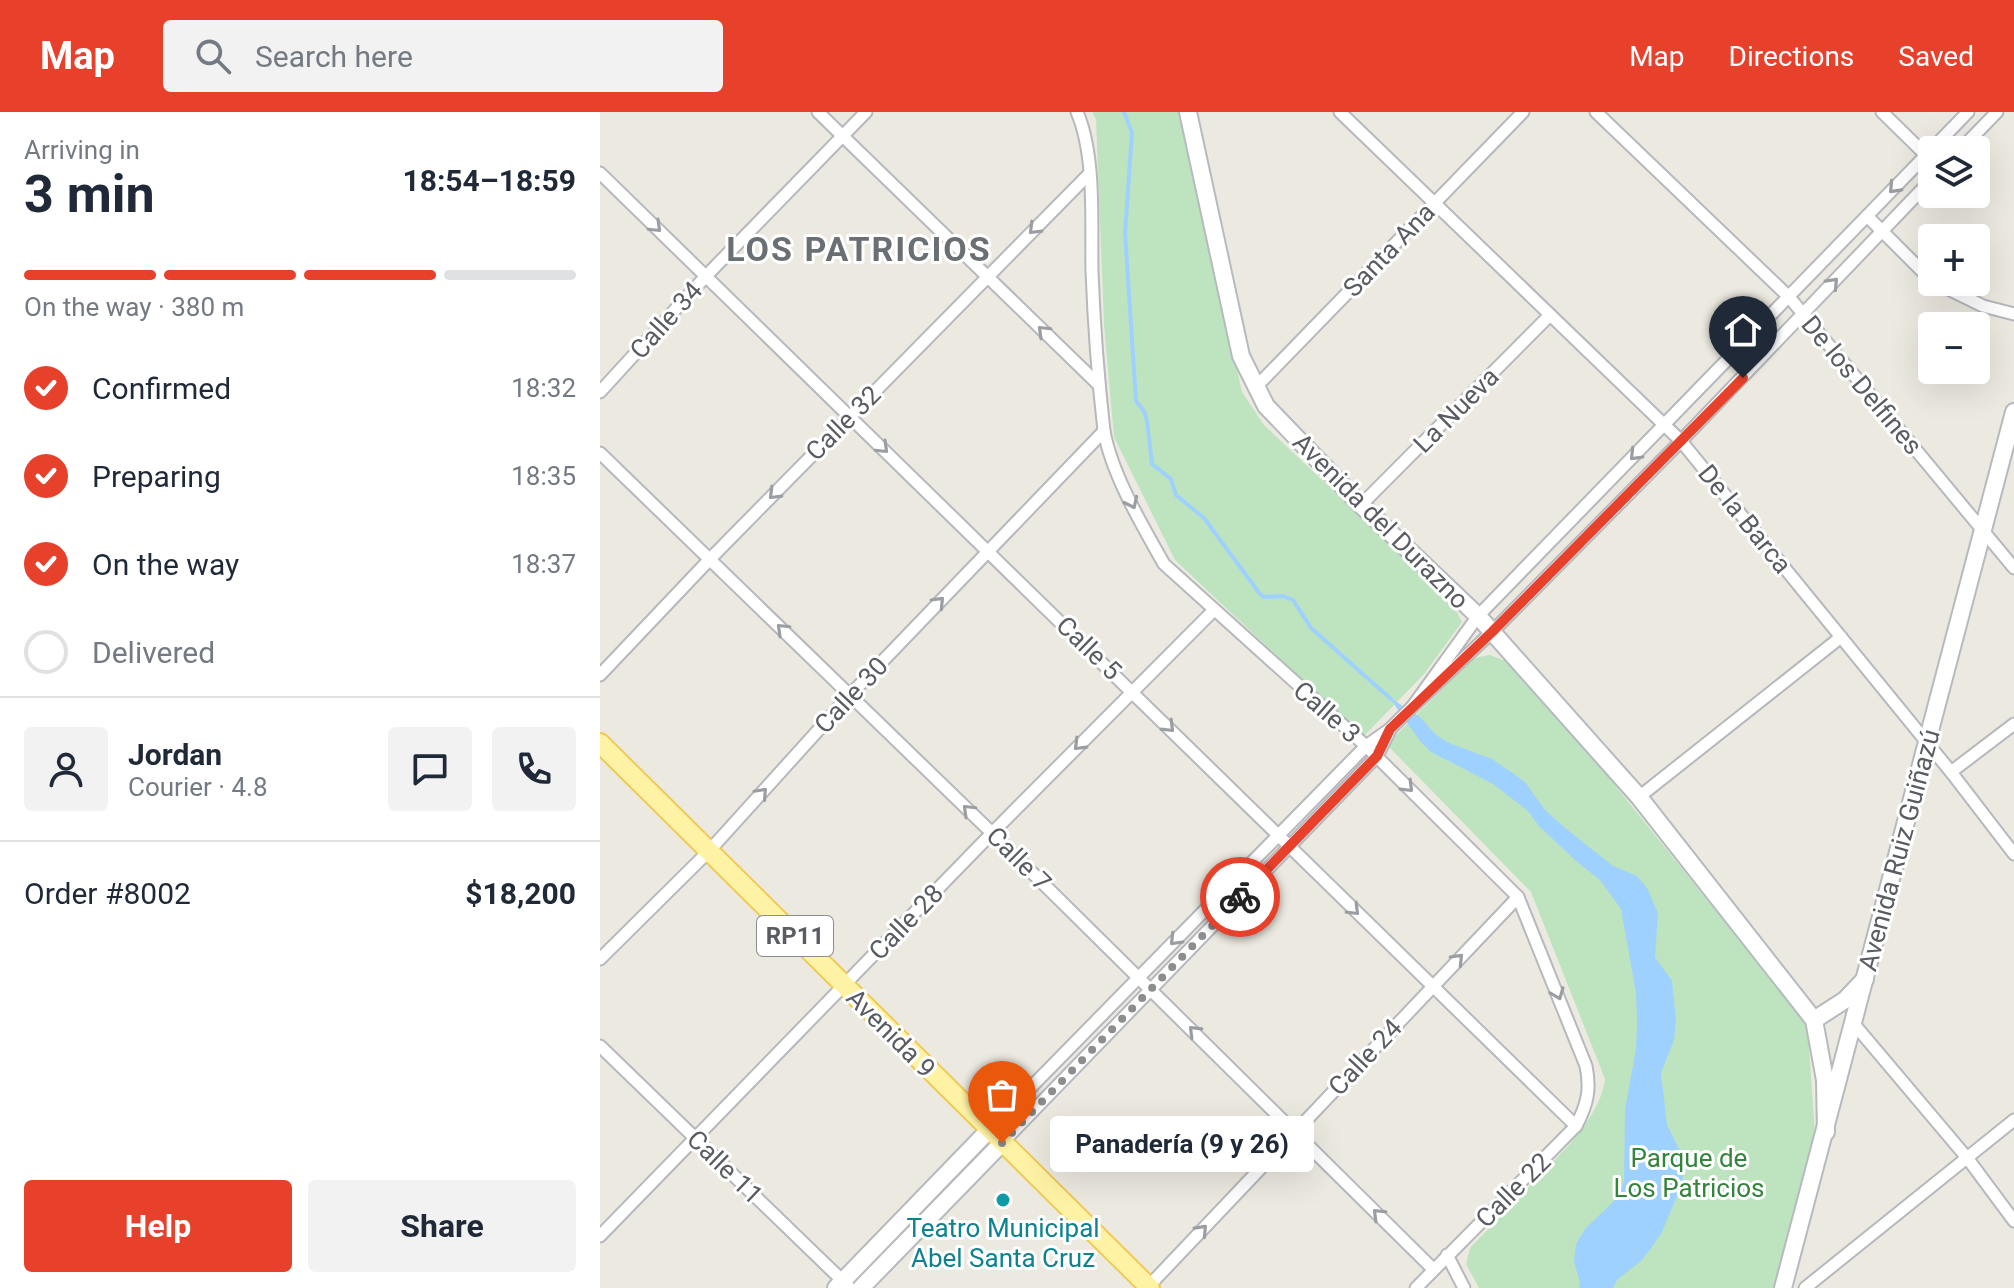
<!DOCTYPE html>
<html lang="en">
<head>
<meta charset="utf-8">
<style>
  :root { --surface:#fff; --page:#f2f2f3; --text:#1f2937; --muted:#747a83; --line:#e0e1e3; --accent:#e7412c }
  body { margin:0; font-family:Roboto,sans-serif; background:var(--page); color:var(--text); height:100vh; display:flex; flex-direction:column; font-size:30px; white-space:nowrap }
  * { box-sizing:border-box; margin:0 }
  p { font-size:26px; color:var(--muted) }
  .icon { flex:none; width:44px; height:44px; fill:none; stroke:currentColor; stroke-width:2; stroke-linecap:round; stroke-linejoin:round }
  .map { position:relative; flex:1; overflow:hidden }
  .side { display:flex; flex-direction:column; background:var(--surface); width:600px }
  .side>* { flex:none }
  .controls { position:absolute; left:1318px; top:24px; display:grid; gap:16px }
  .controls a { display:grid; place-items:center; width:72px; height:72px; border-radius:8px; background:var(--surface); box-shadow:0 8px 32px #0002; font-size:40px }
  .pin { position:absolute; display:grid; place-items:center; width:68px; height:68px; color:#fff; margin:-82px -34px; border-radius:50% 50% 50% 0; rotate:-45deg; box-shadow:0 0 8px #0007 }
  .pin .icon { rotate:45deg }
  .courier { position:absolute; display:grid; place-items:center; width:80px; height:80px; margin:-40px; border:6px solid #e7412c; border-radius:50%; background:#fff; color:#222; box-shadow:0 2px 10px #0007 }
  .bubble { position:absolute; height:56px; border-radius:8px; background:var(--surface); box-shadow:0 8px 32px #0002; font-size:26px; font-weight:700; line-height:56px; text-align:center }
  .headline em { font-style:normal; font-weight:700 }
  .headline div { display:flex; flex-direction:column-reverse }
  .headline { display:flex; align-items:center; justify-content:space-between; height:136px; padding:0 24px }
  h1 { font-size:52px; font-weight:700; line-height:60px }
  .bar { display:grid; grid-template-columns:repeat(4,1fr); gap:12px 8px; align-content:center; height:96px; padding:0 24px }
  .bar i { height:10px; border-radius:6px; background:var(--line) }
  .bar .selected { background:var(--accent) }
  .bar p { grid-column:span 4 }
  .line { display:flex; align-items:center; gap:20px; padding:0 24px; border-top:2px solid var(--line) }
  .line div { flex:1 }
  .round { display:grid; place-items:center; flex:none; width:84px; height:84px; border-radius:8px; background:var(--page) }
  ol { padding:0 24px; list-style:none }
  li { display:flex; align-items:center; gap:24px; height:88px }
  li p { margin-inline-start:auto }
  li .icon { padding:8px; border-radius:50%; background:var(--accent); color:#fff; stroke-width:4 }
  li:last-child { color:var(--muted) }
  li i { width:44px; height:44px; border:4px solid var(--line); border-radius:50% }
  .cta { display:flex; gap:16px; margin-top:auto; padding:16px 24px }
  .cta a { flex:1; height:92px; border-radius:8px; background:var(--accent); color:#fff; font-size:32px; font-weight:700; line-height:92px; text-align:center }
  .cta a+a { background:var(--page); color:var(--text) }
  header { display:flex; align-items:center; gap:48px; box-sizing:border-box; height:112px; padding:0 40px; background:var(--accent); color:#fff }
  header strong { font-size:38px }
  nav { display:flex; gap:44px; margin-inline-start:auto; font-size:28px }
  .search { width:560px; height:72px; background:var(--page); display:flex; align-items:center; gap:20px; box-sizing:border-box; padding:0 28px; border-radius:8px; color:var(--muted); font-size:30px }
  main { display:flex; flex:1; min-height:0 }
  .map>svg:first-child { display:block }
  .green { fill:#bde4be }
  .water { fill:#9fd1fe }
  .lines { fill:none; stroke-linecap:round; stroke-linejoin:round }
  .stream { stroke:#9fd1fe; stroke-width:4 }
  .minor-casing { stroke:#b6b8bd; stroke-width:15 }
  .secondary-casing { stroke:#b6babf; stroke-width:20 }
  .primary-casing { stroke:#f0ca56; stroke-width:22 }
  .minor { stroke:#fff; stroke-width:11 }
  .secondary { stroke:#fff; stroke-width:16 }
  .primary { stroke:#fef3a4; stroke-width:18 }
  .oneway { stroke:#9b9ea1 }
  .done { stroke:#8c8e8e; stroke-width:8; stroke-dasharray:0 14.4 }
  .route { stroke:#e7412c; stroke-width:10 }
  .culture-dot { fill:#0f9aa8; stroke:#fff; stroke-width:3 }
  .labels { text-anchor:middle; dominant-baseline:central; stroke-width:6; stroke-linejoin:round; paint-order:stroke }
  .shield { fill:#fff; stroke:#8b8e91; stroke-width:2 }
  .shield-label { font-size:24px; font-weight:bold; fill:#595d62 }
  .street-label { font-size:26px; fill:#595d62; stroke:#fff }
  .park-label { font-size:26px; fill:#35843c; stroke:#fff }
  .culture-label { font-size:26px; fill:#0d838f; stroke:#fff }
  .district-label { font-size:34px; font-weight:bold; letter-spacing:2px; fill:#6a6f74; stroke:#fff }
</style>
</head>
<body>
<header>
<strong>Map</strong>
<div class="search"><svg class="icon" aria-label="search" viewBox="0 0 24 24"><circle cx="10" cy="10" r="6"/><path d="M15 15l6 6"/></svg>Search here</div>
<nav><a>Map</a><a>Directions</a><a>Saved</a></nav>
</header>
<main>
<section class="side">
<div class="headline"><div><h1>3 min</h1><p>Arriving in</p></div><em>18:54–18:59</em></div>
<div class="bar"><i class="selected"></i><i class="selected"></i><i class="selected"></i><i></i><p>On the way · 380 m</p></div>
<ol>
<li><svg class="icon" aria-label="check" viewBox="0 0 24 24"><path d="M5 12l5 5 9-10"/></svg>Confirmed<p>18:32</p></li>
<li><svg class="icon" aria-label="check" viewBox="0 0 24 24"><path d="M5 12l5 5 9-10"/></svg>Preparing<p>18:35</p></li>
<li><svg class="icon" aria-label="check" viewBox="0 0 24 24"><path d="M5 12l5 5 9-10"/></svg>On the way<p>18:37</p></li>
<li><i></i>Delivered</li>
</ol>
<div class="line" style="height:144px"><a class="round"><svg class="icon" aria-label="person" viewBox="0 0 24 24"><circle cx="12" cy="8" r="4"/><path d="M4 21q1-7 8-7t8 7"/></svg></a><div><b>Jordan</b><p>Courier · 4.8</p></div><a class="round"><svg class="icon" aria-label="chat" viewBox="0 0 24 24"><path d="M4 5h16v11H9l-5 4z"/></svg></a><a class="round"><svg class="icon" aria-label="phone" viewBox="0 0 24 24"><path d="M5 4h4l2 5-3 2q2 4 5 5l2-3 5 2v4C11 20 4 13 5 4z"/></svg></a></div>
<div class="line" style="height:104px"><div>Order #8002</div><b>$18,200</b></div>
<div class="cta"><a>Help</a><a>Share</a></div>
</section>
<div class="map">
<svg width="1414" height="1176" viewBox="0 0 1414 1176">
  <rect width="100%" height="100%" fill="#eceae0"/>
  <!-- green -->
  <g class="green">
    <polygon points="492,0 580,0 642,280 664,313 852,491 862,510 824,562 763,625 575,448 514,325 504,213 496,7"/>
    <path d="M 890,543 L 918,554 L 932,570 L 1201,905 L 1208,921 L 1215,1021 L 1211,1049 L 1177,1176 L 879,1176 L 866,1152 L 870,1136 L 971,1031 C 986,1012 1002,991 1005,967 L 931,780 L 789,635 L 788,631 L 869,550 L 878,545 Z"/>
  </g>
  <!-- water -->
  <polygon class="water" points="789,585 820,605 836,623 849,631 892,647 911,660 925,670 945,698 964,715 1013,754 1037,764 1047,776 1058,801 1055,845 1072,869 1076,908 1074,928 1061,961 1067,1013 1082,1043 1083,1070 1061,1122 1052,1135 1041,1149 1017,1168 1013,1176 979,1176 980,1170 974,1150 976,1132 985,1117 1019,1084 1024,1069 1025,997 1036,937 1037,909 1036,881 1021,797 1000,768 976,749 939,714 928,699 893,672 831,640 820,629"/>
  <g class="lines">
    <!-- stream -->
    <polyline class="stream" points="524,0 532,21 525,121 536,289 544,299 547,309 552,352 571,367 576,383 604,406 660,482 664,485 683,484 693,488 711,516 791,587"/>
    <!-- minor casing -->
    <g class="minor-casing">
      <g id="minor">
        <polyline points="218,0 499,273"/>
        <path d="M 477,0 C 496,44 491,111 492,159 C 494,212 498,266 504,319 C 512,363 542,413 564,452 L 766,634 L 918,785 L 986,954 C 991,978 987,993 976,1014 L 816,1176"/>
        <polyline points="740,0 1081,329 1351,660 1414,742"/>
        <polyline points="996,0 1189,185 1414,456"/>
        <polyline points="1282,0 1332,49"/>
        <polyline points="1360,38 1397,0"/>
        <polyline points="0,61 976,1014"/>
        <polyline points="1332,67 1081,329 892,520 813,594 878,504 1368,0"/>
        <polyline points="1267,104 1332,169"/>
        <polyline points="1334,170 1383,194 1414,202"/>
        <polyline points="655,276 923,0"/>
        <polyline points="0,280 106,164 266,0"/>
        <polyline points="0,341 392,721 833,1157"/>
        <polyline points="761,393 950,203"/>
        <polyline points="0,563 110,447 489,62"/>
        <polyline points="1351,660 1414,612"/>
        <polyline points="1039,685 1241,525"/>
        <polyline points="0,847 110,738 250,583 504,319"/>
        <polyline points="1254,912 1368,1047 1414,1109"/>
        <polyline points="0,934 250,1176"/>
        <polyline points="389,1018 766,634 790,617 813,594"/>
        <polyline points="402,1031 777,644 790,618"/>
        <polyline points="0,1124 392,721 613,499"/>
        <polyline points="847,1143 864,1176"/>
        <polyline points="547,1176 918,785"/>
        <polyline points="1205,1176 1414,1008"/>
      </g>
    </g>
    <!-- secondary casing -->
    <g class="secondary-casing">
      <g id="secondary">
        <polyline points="588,0 641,244 666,294 761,393 878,504 1039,685 1214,908 1225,968 1226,1020"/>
        <polyline points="1214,908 1245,888 1265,867"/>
        <polyline points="236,1176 389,1018"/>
        <polyline points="261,1176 402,1031"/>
        <polyline points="1183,1176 1414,300"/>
      </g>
    </g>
    <!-- primary casing -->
    <g class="primary-casing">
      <polyline id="primary" points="0,631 550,1176"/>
    </g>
    <!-- minor -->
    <use href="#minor" class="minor"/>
    <!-- secondary -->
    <use href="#secondary" class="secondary"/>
    <!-- primary -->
    <use href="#primary" class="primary"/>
  </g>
  <!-- one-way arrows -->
  <defs><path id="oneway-chevron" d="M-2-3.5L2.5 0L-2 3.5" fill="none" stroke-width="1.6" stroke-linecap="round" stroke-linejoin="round" transform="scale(2)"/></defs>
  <g class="oneway">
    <use href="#oneway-chevron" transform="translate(1294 76) rotate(133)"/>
    <use href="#oneway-chevron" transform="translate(56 115) rotate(44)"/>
    <use href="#oneway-chevron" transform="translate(434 117) rotate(135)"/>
    <use href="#oneway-chevron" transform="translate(1233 171) rotate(-47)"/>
    <use href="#oneway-chevron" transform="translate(443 219) rotate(-136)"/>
    <use href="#oneway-chevron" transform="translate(283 336) rotate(44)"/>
    <use href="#oneway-chevron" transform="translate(1035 343) rotate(134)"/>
    <use href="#oneway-chevron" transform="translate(174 382) rotate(135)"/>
    <use href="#oneway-chevron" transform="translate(532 391) rotate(64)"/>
    <use href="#oneway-chevron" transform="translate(339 490) rotate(-46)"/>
    <use href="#oneway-chevron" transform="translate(182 517) rotate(-136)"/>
    <use href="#oneway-chevron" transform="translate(569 615) rotate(45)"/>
    <use href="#oneway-chevron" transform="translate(479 633) rotate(135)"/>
    <use href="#oneway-chevron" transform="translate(808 675) rotate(45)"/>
    <use href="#oneway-chevron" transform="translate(162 681) rotate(-48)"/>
    <use href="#oneway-chevron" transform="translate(368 698) rotate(-136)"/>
    <use href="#oneway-chevron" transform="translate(754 798) rotate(45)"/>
    <use href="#oneway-chevron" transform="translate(575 828) rotate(134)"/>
    <use href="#oneway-chevron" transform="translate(858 847) rotate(-46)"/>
    <use href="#oneway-chevron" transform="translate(958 882) rotate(68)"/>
    <use href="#oneway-chevron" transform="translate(594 919) rotate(-135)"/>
    <use href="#oneway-chevron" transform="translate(778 1102) rotate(-135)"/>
    <use href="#oneway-chevron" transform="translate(602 1118) rotate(-47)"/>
  </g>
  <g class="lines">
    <!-- done -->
    <polyline class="done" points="402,1031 640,785"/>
    <!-- route -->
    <polyline class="route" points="640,785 777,644 790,617 892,520 1143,266"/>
  </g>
  <!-- markers -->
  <circle class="culture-dot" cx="403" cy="1088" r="8"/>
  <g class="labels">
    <!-- shield labels -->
    <rect class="shield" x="157" y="804" width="76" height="40" rx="6"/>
    <g class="shield-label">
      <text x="195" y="824">RP11</text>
    </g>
    <!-- street labels -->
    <g class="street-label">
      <text transform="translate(789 138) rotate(-46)">Santa Ana</text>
      <text transform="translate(66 208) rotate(-48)">Calle 34</text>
      <text transform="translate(1262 273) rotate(50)">De los Delfines</text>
      <text transform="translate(856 298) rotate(-45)">La Nueva</text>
      <text transform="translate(243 311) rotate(-45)">Calle 32</text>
      <text transform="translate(1145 407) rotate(51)">De la Barca</text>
      <text transform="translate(781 409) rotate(45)">Avenida del Durazno</text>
      <text transform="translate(489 536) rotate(44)">Calle 5</text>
      <text transform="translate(251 583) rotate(-47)">Calle 30</text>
      <text transform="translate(727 600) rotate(41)">Calle 3</text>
      <text transform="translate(1299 738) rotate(-75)">Avenida Ruiz Guiñazú</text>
      <text transform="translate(419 747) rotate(45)">Calle 7</text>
      <text transform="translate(306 810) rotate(-46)">Calle 28</text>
      <text transform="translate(291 921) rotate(45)">Avenida 9</text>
      <text transform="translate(765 945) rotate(-47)">Calle 24</text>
      <text transform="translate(125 1055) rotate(44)">Calle 11</text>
      <text transform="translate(913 1078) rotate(-45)">Calle 22</text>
    </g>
    <!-- park labels -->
    <g class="park-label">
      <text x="1089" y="1046">Parque de<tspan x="1089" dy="30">Los Patricios</tspan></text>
    </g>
    <!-- culture labels -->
    <g class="culture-label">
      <text x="403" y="1116">Teatro Municipal<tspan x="403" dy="30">Abel Santa Cruz</tspan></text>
    </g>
    <!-- district labels -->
    <g class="district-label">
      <text x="259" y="137">LOS PATRICIOS</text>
    </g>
  </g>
</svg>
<div class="controls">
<a><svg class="icon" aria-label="layers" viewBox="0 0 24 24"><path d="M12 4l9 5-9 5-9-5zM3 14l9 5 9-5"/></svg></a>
<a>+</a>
<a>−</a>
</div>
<div class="pin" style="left:402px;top:1031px;background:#ea580c"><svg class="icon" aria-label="bag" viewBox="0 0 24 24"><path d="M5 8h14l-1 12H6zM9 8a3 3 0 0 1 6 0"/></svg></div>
<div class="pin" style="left:1143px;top:266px;background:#1f2937"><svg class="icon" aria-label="home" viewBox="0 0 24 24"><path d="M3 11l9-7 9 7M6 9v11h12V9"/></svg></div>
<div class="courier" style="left:640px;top:785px"><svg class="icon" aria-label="bike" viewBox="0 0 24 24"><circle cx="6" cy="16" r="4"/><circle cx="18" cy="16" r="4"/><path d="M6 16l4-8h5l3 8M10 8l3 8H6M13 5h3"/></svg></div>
<div class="bubble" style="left:450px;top:1004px;width:264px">Panadería (9 y 26)</div>
</div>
</main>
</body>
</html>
